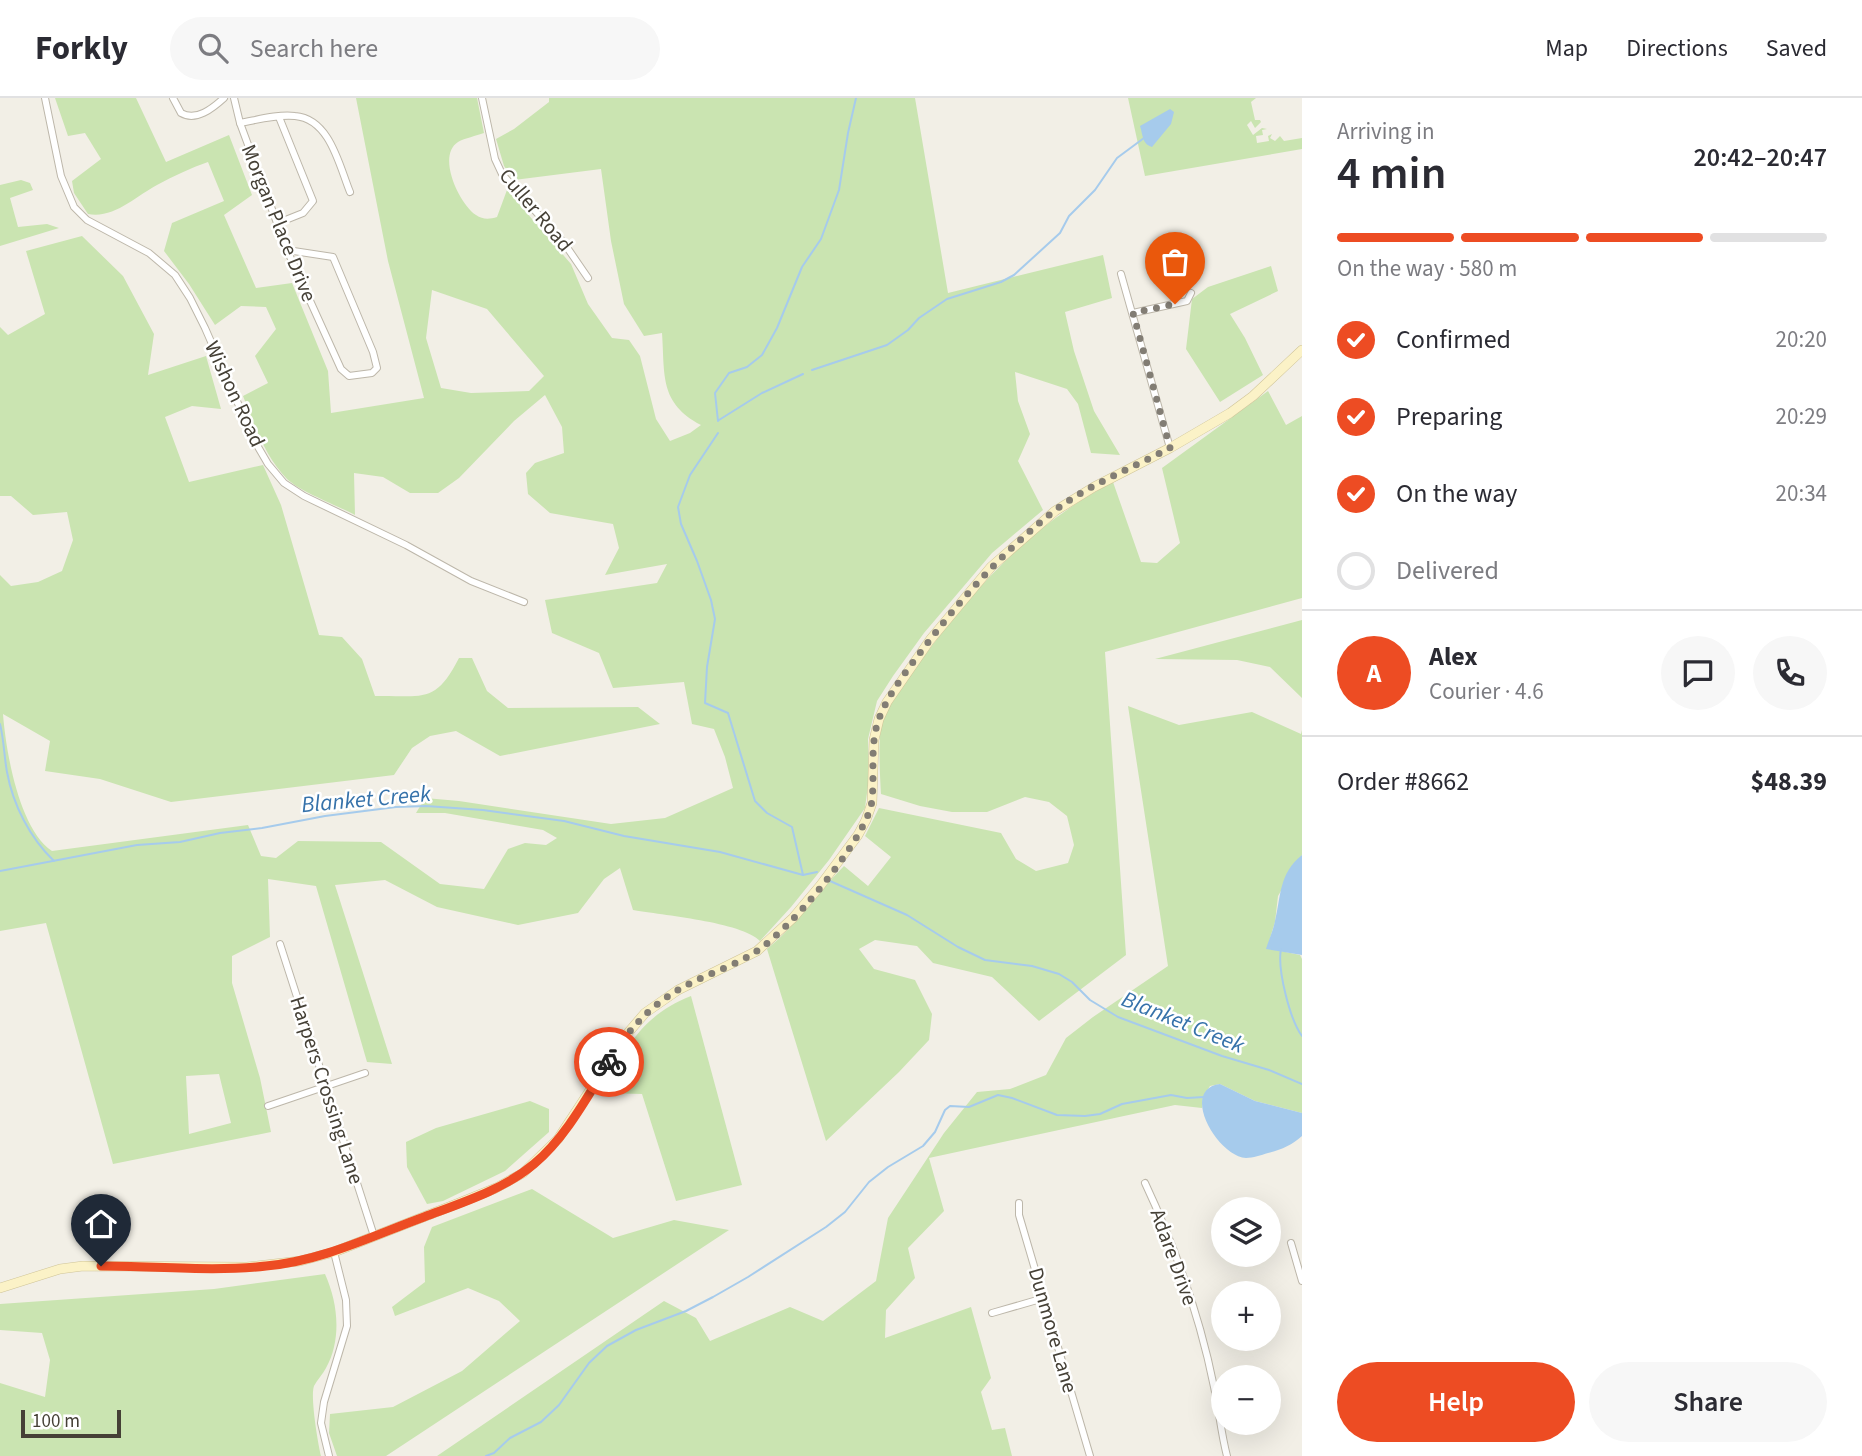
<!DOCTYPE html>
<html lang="en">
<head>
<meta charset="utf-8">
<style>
  :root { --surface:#fff; --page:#f7f7f7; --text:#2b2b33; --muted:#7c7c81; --line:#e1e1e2; --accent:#ed4c23 }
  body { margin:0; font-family:"Source Sans 3",sans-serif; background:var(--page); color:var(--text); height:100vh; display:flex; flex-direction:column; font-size:26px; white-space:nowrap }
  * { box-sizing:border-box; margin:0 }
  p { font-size:23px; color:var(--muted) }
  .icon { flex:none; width:38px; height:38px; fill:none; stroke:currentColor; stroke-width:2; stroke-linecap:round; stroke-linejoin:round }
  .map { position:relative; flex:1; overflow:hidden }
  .sheet { display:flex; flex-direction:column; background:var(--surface); width:560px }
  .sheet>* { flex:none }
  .buttons { position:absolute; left:1211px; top:1099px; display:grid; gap:14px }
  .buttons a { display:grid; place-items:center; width:70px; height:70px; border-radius:50%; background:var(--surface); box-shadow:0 7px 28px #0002; font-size:35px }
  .scale { position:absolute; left:21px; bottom:18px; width:100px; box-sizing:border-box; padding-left:7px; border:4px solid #454036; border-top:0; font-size:19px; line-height:24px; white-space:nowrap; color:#454036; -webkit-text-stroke:5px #fff; paint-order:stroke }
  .pin { position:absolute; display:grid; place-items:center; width:60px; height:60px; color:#fff; margin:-72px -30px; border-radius:50% 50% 50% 0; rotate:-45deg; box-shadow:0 0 7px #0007 }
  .pin .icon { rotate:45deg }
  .courier { position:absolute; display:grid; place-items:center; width:70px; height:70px; margin:-35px; border:5px solid #ed4c23; border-radius:50%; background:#fff; color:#222; box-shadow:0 2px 9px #0007 }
  .overview em { font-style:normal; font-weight:600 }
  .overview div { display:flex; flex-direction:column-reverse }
  .overview { display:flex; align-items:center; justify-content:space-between; height:119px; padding:0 35px }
  h1 { font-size:46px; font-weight:600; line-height:52px }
  .bar { display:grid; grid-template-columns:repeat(4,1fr); gap:10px 7px; align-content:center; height:84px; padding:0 35px }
  .bar i { height:9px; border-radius:5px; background:var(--line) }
  .bar .current { background:var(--accent) }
  .bar p { grid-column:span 4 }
  .line { display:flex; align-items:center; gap:18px; padding:0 35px; border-top:2px solid var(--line) }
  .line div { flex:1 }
  .round { display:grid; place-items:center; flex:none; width:74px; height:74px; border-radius:37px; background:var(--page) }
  ol { padding:0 35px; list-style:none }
  li { display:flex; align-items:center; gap:21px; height:77px }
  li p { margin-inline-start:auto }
  li .icon { padding:7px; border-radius:50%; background:var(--accent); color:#fff; stroke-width:4 }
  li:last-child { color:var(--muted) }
  li i { width:38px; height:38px; border:4px solid var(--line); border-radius:50% }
  .cta { display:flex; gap:14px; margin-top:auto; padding:14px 35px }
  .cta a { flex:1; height:80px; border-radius:42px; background:var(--accent); color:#fff; font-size:28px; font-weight:600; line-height:80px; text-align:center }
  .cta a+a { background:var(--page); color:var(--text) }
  header { display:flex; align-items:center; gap:42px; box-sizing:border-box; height:98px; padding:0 35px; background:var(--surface); border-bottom:2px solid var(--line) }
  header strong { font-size:33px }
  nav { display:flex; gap:38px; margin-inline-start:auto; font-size:24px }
  .search { width:490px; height:63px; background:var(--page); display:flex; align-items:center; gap:18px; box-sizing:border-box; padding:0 24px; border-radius:38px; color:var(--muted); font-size:26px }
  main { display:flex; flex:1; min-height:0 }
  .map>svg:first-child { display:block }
  .green { fill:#cae4b1; fill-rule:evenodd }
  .water { fill:#a6cbec }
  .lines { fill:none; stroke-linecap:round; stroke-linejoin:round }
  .stream { stroke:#a6cbec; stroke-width:2 }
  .street-casing { stroke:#bdb7aa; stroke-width:8 }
  .secondary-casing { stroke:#cfc498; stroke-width:10 }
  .street { stroke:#fff; stroke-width:6 }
  .secondary { stroke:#fbf2c7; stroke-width:9 }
  .done { stroke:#827d74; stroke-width:7; stroke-dasharray:0 12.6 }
  .route { stroke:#ed4c23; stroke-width:9 }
  .labels { text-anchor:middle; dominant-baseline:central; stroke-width:5; stroke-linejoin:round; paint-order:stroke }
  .street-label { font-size:21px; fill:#454036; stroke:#fff }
  .water-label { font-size:23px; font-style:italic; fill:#3672aa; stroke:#fff }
</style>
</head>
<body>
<header>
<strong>Forkly</strong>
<div class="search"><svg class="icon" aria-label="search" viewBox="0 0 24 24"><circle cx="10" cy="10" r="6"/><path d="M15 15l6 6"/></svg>Search here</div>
<nav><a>Map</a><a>Directions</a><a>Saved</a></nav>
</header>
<main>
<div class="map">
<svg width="1302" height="1358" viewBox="0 0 1302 1358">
  <rect width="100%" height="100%" fill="#f2efe6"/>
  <!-- green -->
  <g class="green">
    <path d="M 55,0 L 136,0 L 166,64 L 229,37 L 252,97 L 224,117 L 256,190 L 292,185 L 328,273 L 331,315 L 424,300 L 388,163 L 356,0 L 477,0 L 484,35 C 476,38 465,40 458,44 C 436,58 460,107 476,117 C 483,122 490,121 497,119 L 507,92 L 571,166 L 588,206 L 612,240 L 629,242 L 640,258 L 656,321 L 670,343 L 690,335 L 701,327 C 659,305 665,277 662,235 L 644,238 L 624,206 L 611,143 L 601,71 L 514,82 L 504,68 L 496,41 L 514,31 L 549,4 L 549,0 L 915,0 L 948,195 L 1103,157 L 1112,200 L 1065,214 L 1074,253 L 1094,313 L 1120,357 L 1091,355 L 1078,306 L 1067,291 L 1015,274 L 1018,303 L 1030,336 L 1018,363 L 1043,412 L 992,455 L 924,535 L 893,578 L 877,603 L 868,641 L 869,680 L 865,710 L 829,762 L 791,809 L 760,843 C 742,824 661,817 633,812 L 620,770 L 604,781 L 578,815 L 518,827 L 437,809 L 385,782 L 335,787 L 392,966 L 367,964 L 316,788 L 268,781 L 270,839 L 232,858 L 232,885 L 260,980 L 271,1034 L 113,1066 L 46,825 L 0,833 L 0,477 L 11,488 L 38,484 L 62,473 L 73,442 L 67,414 L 33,417 L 11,398 L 0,398 L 0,229 L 8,237 L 45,216 L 26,153 L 82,138 L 123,178 L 154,236 L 148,277 L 206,258 L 221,311 L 192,308 L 165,319 L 189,384 L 263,367 L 281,407 L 319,537 L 342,539 L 362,561 L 375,598 C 423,597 435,607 459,560 L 472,560 L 487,593 L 508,610 L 638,609 L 660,626 L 500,658 L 456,633 L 430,638 L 412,650 L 394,677 L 171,704 L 100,681 L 45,673 L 50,643 L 3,616 C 6,654 19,731 52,753 L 248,727 L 261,758 L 276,760 L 298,743 L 381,744 L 440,786 L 484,791 L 508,751 L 525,745 L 546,747 L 557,740 L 543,732 L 445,715 L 416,715 L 425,700 L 459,703 L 611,726 L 665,720 L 733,690 L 725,659 L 714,631 L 692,626 L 684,584 L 613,590 L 599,555 L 552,535 L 545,502 L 657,485 L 667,466 L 605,477 L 619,450 L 613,426 L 550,415 L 528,396 L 526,375 L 535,365 L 564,355 L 562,329 L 545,297 L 514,323 L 459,380 L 438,395 L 410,395 L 383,379 L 354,375 L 355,417 C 336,407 301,394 287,381 C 265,359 254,326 243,298 L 268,285 L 255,258 L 276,231 L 266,209 L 241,208 L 215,227 L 189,186 L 164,153 L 172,125 L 224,103 L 208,64 C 191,70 173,78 157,87 C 136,98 114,121 88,116 L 74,95 L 72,83 L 101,61 L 85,35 L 68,38 ZM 432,192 L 487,211 L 544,278 L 529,293 L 471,295 L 441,290 L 426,240 ZM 219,976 L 231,1025 L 189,1036 L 186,978 Z"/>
    <polygon points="1128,0 1256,0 1251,4 1255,22 1260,22 1261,24 1255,30 1251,23 1247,27 1253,37 1262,30 1267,31 1262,32 1263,37 1256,38 1257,45 1269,43 1268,38 1272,36 1270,40 1275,43 1280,38 1284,43 1302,40 1302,51 1145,78"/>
    <polygon points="21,82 30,85 33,92 10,100 18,129 47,126 59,130 0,148 0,87"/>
    <polygon points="1271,168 1278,193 1230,216 1245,240 1263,277 1220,304 1186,251 1192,201 1208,189"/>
    <path d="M 1268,293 L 1286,327 L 1302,318 L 1302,500 L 1105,554 L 1126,857 L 1039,923 L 992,879 L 933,865 L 917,848 L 875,842 L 859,851 L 874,871 L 915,882 L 932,916 L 929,942 L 899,974 L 826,1043 L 767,851 C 797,827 817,795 844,768 L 868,788 L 891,759 L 865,738 L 879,710 L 1001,735 L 1016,761 L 1036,773 L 1068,765 L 1074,747 L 1067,718 L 1049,704 L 1025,699 L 987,714 L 952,714 L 920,708 L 881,696 C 880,676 877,634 884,617 C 893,598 909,580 920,564 C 974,490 1031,427 1113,384 L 1141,464 L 1157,465 L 1180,445 L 1162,370 Z"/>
    <polygon points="1302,522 1302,600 1270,569 1237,562 1155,561"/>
    <polygon points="1128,608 1179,627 1252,614 1301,636 1302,632 1302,757 1278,798 1275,824 1267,850 1300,857 1302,861 1302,1015 1255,1003 1220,986 1210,988 1203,999 1202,1010 1175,1007 929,1060 944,1113 908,1150 915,1180 886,1212 885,1240 971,1209 991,1280 981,1294 992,1332 1005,1330 1012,1358 437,1358 664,1203 696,1220 710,1243 790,1209 823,1223 876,1183 888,1120 944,1035 977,994 1010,991 1046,977 1066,940 1093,919 1168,868"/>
    <path d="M 691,898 L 742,1087 L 676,1103 L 642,996 L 601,995 C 625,951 642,917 691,898 Z"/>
    <polygon points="530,1003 549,1011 549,1034 505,1073 443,1103 427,1106 407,1069 406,1044 436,1030"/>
    <polygon points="532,1091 613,1140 674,1122 729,1132 386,1358 337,1358 329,1335 330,1316 393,1309 462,1273 520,1223 499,1203 468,1190 395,1218 392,1209 425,1184 424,1149 432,1129"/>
    <path d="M 325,1176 C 338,1205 342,1241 326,1270 C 323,1276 317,1282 314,1288 C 310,1298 318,1346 321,1358 L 0,1358 L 0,1285 L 45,1299 L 50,1262 L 42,1235 L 0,1232 L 0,1206 L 214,1191 Z"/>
  </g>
  <!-- water -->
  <g class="water">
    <path d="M 1170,11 L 1174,14 L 1171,26 L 1152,49 C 1142,46 1143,37 1140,28 Z"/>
    <path d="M 1302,757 L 1302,857 L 1266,851 C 1269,841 1273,833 1275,823 C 1281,798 1279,775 1302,757 Z"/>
    <path d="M 1220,986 L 1255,1003 L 1302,1015 L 1302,1038 C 1292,1047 1281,1052 1268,1055 C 1261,1057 1253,1060 1246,1060 C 1217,1058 1179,991 1220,986 Z"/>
  </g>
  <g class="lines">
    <!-- stream -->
    <g class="stream">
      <polyline points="812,272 887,247 908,232 919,220 947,201 1001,184 1014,177 1060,135 1069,118 1095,92 1117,60 1144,40"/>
      <polyline points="719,322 762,295 803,276"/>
      <polyline points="718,323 715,295 729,275 747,269 762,257 777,230 802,169 821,141 839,92 848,35 856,0"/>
      <polyline points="718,335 690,377 678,409 681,426 697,463 711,502 715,521 707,569 705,605 728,615 755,703 767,715 792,729 803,777"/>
      <path d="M 0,626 C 4,642 4,658 7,674 C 13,707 30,740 54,763"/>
      <polyline points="0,773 137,747 180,744 220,735 262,730 325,718 396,709 426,708 483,712 564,723 624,738 720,754 803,777 817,774"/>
      <polyline points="830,783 907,817 958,849 985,862 1032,868 1059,876 1072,884 1090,902 1118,919 1222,958 1269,972 1302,986"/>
      <path d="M 1281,851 C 1277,871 1290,922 1302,938"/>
      <polyline points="486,1358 494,1355 510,1340 541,1324 559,1307 589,1265 607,1248 636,1232 686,1213 713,1199 748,1179 826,1129 845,1114 869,1084 888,1069 923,1048 935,1034 945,1012 950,1008 969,1009 998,997 1012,1000 1057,1017 1085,1018 1100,1016 1122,1006 1171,997 1187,1000 1204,999"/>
    </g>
    <!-- street casing -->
    <g class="street-casing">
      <g id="street">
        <polyline points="45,0 61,78 74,109 87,122 149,155 175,177 190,200 205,230 254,342 268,366 284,385 304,398 406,447 471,483 524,504"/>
        <path d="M 173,0 L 181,15 C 196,24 213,10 224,0"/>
        <polyline points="234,0 240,25 287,152 341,271 349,278 372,275 377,270 373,254 333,159 287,152"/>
        <polyline points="482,0 495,61 502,76 564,145 588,180"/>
        <path d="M 240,25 C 257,22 277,16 295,18 C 330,21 339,67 350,94"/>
        <polyline points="278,125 303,115 313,103 279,19"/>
        <polyline points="1121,176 1170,350"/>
        <polyline points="1133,215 1187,203 1191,195"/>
        <polyline points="280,846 374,1138"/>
        <polyline points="268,1008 365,975"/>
        <path d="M 1145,1085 C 1175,1149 1200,1219 1214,1289 C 1219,1312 1221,1335 1227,1358"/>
        <polyline points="1019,1105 1019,1117 1090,1358"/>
        <polyline points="1291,1145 1302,1183"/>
        <polyline points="992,1215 1044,1200"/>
        <polyline points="329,1358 321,1325 324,1304 347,1228 346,1202 334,1154"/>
      </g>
    </g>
    <!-- secondary casing -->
    <g class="secondary-casing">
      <polyline id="secondary" points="0,1190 60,1171 83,1168 247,1169 300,1163 334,1154 459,1105 496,1090 523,1075 558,1041 627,936 645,915 678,892 757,853 793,820 820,788 858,737 866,722 872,705 874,642 879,621 887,604 930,542 991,469 1055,413 1094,389 1170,350 1230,315 1253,298 1302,252"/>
    </g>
    <!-- street -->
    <use href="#street" class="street"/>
    <!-- secondary -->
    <use href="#secondary" class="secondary"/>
  </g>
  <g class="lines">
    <!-- done -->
    <path class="done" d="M 609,964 C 630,927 658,900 697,882 C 716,873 737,866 754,855 C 768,846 782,832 794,820 C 816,797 869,733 872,702 C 875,674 869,645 880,618 C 890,594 907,572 923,551 C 961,500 1004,453 1054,413 C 1088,387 1132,370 1170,350 L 1133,215 L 1175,206"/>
    <!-- route -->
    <path class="route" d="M 101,1168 C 154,1168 215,1174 266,1168 C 322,1163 372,1138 424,1119 C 461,1105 503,1092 534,1066 C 566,1039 587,999 609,964"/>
  </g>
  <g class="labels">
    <!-- street labels -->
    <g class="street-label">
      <text transform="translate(536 112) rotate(50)">Culler Road</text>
      <text transform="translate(279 125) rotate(68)">Morgan Place Drive</text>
      <text transform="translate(235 296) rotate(65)">Wishon Road</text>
      <text transform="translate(327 992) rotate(72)">Harpers Crossing Lane</text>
      <text transform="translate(1174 1159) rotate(70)">Adare Drive</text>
      <text transform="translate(1053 1232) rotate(74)">Dunmore Lane</text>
    </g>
    <!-- water labels -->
    <g class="water-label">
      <text transform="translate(366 701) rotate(-5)">Blanket Creek</text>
      <text transform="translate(1183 924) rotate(22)">Blanket Creek</text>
    </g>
  </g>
</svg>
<div class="buttons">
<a><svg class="icon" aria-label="layers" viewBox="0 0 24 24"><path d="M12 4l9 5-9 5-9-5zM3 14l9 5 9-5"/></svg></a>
<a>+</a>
<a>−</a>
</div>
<div class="scale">100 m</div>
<div class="pin" style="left:1175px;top:206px;background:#ea580c"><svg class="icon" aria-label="bag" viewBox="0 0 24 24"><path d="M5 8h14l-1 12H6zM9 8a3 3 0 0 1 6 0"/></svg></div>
<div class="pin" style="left:101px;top:1168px;background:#1f2937"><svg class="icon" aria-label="home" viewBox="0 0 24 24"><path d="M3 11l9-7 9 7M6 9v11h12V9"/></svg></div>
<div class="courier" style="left:609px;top:964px"><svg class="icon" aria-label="bike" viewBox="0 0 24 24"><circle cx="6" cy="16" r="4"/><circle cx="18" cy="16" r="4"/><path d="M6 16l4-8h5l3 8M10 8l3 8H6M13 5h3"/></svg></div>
</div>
<section class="sheet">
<div class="overview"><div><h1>4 min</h1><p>Arriving in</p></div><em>20:42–20:47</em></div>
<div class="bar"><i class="current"></i><i class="current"></i><i class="current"></i><i></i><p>On the way · 580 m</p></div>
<ol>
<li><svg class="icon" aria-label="check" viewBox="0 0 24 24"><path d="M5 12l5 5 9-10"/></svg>Confirmed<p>20:20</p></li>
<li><svg class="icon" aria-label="check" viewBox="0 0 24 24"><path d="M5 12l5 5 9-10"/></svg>Preparing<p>20:29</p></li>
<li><svg class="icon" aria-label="check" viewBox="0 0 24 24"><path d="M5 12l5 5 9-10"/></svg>On the way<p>20:34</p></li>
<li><i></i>Delivered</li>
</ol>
<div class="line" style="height:126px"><b class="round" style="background:var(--accent);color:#fff">A</b><div><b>Alex</b><p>Courier · 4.6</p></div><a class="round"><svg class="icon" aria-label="chat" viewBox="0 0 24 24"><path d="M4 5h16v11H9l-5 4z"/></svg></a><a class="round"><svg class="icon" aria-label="phone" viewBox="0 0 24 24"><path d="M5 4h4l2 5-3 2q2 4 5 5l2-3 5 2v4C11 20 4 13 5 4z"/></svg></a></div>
<div class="line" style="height:91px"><div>Order #8662</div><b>$48.39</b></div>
<div class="cta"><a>Help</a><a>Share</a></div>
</section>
</main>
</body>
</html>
